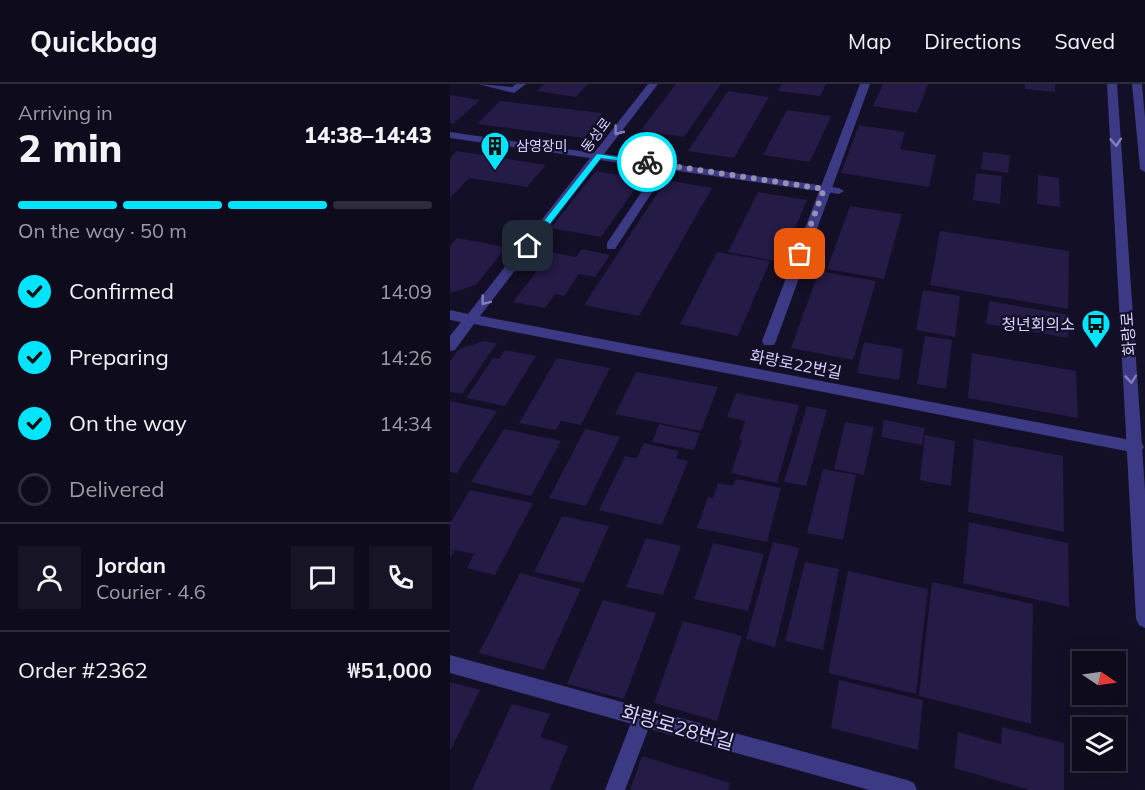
<!DOCTYPE html>
<html lang="en">
<head>
<meta charset="utf-8">
<style>
  :root { --surface:#0e0b1c; --page:#171425; --text:#f1f3f6; --muted:#9b9ba3; --line:#2e2b3b; --accent:#00e5ff }
  body { margin:0; font-family:Mulish,"Noto Sans KR",sans-serif; background:var(--page); color:var(--text); height:100vh; display:flex; flex-direction:column; font-size:22px; white-space:nowrap }
  * { box-sizing:border-box; margin:0 }
  p { font-size:20px; color:var(--muted) }
  .icon { flex:none; width:33px; height:33px; fill:none; stroke:currentColor; stroke-width:2; stroke-linecap:round; stroke-linejoin:round }
  .map { position:relative; flex:1; overflow:hidden }
  .drawer { display:flex; flex-direction:column; background:var(--surface); width:450px }
  .drawer>* { flex:none }
  .needle { width:39px; rotate:103deg }
  .controls { position:absolute; left:622px; top:567px; display:grid; gap:12px }
  .controls a { display:grid; place-items:center; width:54px; height:54px; border-radius:0px; background:var(--surface); box-shadow:0 6px 24px #0002,0 0 0 2px var(--line); font-size:30px }
  .pin { position:absolute; display:grid; place-items:center; width:51px; height:51px; color:#fff; margin:-26px; border-radius:12px; box-shadow:0 3px 9px #0006 }
  .courier { position:absolute; display:grid; place-items:center; width:60px; height:60px; margin:-30px; border:4px solid #00e5ff; border-radius:50%; background:#fff; color:#222; box-shadow:0 2px 8px #0007 }
  .overview em { font-style:normal; font-weight:800 }
  .overview div { display:flex; flex-direction:column-reverse }
  .overview { display:flex; align-items:center; justify-content:space-between; height:102px; padding:0 18px }
  h1 { font-size:39px; font-weight:800; line-height:45px }
  .bar { display:grid; grid-template-columns:repeat(4,1fr); gap:9px 6px; align-content:center; height:72px; padding:0 18px }
  .bar i { height:8px; border-radius:4px; background:var(--line) }
  .bar .selected { background:var(--accent) }
  .bar p { grid-column:span 4 }
  .line { display:flex; align-items:center; gap:15px; padding:0 18px; border-top:2px solid var(--line) }
  .line div { flex:1 }
  .round { display:grid; place-items:center; flex:none; width:63px; height:63px; border-radius:0px; background:var(--page) }
  ol { padding:0 18px; list-style:none }
  li { display:flex; align-items:center; gap:18px; height:66px }
  li p { margin-inline-start:auto }
  li .icon { padding:6px; border-radius:50%; background:var(--accent); color:#111; stroke-width:4 }
  li:last-child { color:var(--muted) }
  li i { width:33px; height:33px; border:3px solid var(--line); border-radius:50% }
  header { display:flex; align-items:center; gap:36px; box-sizing:border-box; height:84px; padding:0 30px; background:var(--surface); border-bottom:2px solid var(--line) }
  header strong { font-size:28px }
  nav { display:flex; gap:33px; margin-inline-start:auto; font-size:21px }
  main { display:flex; flex:1; min-height:0 }
  .map>svg:first-child { display:block }
  .building { fill:#241b47 }
  .lines { fill:none; stroke-linecap:round; stroke-linejoin:round }
  .service { fill:#3d3a85; fill-rule:evenodd }
  .minor { fill:#3d3a85; fill-rule:evenodd }
  .tertiary { fill:#3d3a85; fill-rule:evenodd }
  .oneway { stroke:#837fbc }
  .route { fill:#00e5ff }
  .done { stroke:#948fb3; stroke-width:6; stroke-dasharray:0 10.8 }
  .labels { text-anchor:middle; dominant-baseline:central; stroke-width:4.5; stroke-linejoin:round; paint-order:stroke }
  .far-street-label { font-size:14px; fill:#d9d4ff; stroke:#130f26 }
  .far-poi-label { font-size:14px; fill:#d9d4ff; stroke:#130f26; text-anchor:start }
  .poi-label { font-size:16px; fill:#d9d4ff; stroke:#130f26; text-anchor:end }
  .street-label { font-size:16px; fill:#d9d4ff; stroke:#130f26 }
  .near-street-label { font-size:20px; fill:#d9d4ff; stroke:#130f26 }
</style>
</head>
<body>
<header>
<strong>Quickbag</strong>
<nav><a>Map</a><a>Directions</a><a>Saved</a></nav>
</header>
<main>
<section class="drawer">
<div class="overview"><div><h1>2 min</h1><p>Arriving in</p></div><em>14:38–14:43</em></div>
<div class="bar"><i class="selected"></i><i class="selected"></i><i class="selected"></i><i></i><p>On the way · 50 m</p></div>
<ol>
<li><svg class="icon" aria-label="check" viewBox="0 0 24 24"><path d="M5 12l5 5 9-10"/></svg>Confirmed<p>14:09</p></li>
<li><svg class="icon" aria-label="check" viewBox="0 0 24 24"><path d="M5 12l5 5 9-10"/></svg>Preparing<p>14:26</p></li>
<li><svg class="icon" aria-label="check" viewBox="0 0 24 24"><path d="M5 12l5 5 9-10"/></svg>On the way<p>14:34</p></li>
<li><i></i>Delivered</li>
</ol>
<div class="line" style="height:108px"><a class="round"><svg class="icon" aria-label="person" viewBox="0 0 24 24"><circle cx="12" cy="8" r="4"/><path d="M4 21q1-7 8-7t8 7"/></svg></a><div><b>Jordan</b><p>Courier · 4.6</p></div><a class="round"><svg class="icon" aria-label="chat" viewBox="0 0 24 24"><path d="M4 5h16v11H9l-5 4z"/></svg></a><a class="round"><svg class="icon" aria-label="phone" viewBox="0 0 24 24"><path d="M5 4h4l2 5-3 2q2 4 5 5l2-3 5 2v4C11 20 4 13 5 4z"/></svg></a></div>
<div class="line" style="height:78px"><div>Order #2362</div><b>₩51,000</b></div>
</section>
<div class="map">
<svg width="695" height="706" viewBox="0 0 695 706">
  <rect width="100%" height="100%" fill="#130f26"/>
  <!-- building -->
  <g class="building">
    <polygon points="94,0 138,0 126,13 87,7"/>
    <polygon points="226,0 271,0 234,53 191,46"/>
    <polygon points="332,0 376,0 370,12 328,7"/>
    <polygon points="433,0 478,0 467,29 423,22"/>
    <polygon points="575,0 605,0 605,8 575,5"/>
    <polygon points="278,7 319,13 284,74 238,67"/>
    <polygon points="0,11 30,16 3,40 0,39"/>
    <polygon points="50,17 152,29 134,54 27,40"/>
    <polygon points="337,26 381,32 360,78 313,71"/>
    <polygon points="409,41 455,48 450,65 486,71 479,103 391,89"/>
    <polygon points="7,67 96,81 77,103 19,94 0,114 0,74"/>
    <polygon points="533,68 560,71 558,89 531,85"/>
    <polygon points="146,87 192,95 151,153 101,144"/>
    <polygon points="526,89 552,92 550,120 523,116"/>
    <polygon points="588,91 609,94 610,123 587,120"/>
    <polygon points="216,96 262,104 189,232 134,221"/>
    <polygon points="308,108 357,116 331,178 278,168"/>
    <polygon points="400,122 452,130 434,195 377,185"/>
    <polygon points="490,147 619,167 618,225 480,201"/>
    <polygon points="7,154 56,163 26,201 0,209 0,162"/>
    <polygon points="132,165 160,171 145,193 129,190 114,212 105,210 95,224 63,218 101,168 126,173"/>
    <polygon points="267,168 320,177 288,252 230,240"/>
    <polygon points="369,187 426,197 403,276 341,264"/>
    <polygon points="473,206 510,212 505,253 466,246"/>
    <polygon points="539,217 619,231 618,254 536,240"/>
    <polygon points="475,252 502,256 496,305 467,300"/>
    <polygon points="34,257 47,259 12,310 0,308 0,277 9,265"/>
    <polygon points="414,258 453,265 449,296 407,289"/>
    <polygon points="55,266 86,272 55,322 16,314 43,274 49,275"/>
    <polygon points="522,269 626,287 628,334 518,314"/>
    <polygon points="107,274 160,284 131,341 111,337 106,346 69,339"/>
    <polygon points="186,288 268,303 251,347 165,330"/>
    <polygon points="286,309 349,321 327,399 281,389 292,356 289,355 295,337 277,333"/>
    <polygon points="0,317 47,327 7,389 0,388"/>
    <polygon points="357,322 377,326 356,402 334,398"/>
    <polygon points="434,336 475,344 472,361 431,353"/>
    <polygon points="395,338 424,343 414,391 384,385"/>
    <polygon points="209,340 250,349 244,366 202,358"/>
    <polygon points="54,345 111,357 81,412 21,398"/>
    <polygon points="135,345 170,353 136,422 99,414"/>
    <polygon points="475,351 505,357 501,402 470,396"/>
    <polygon points="524,355 613,372 614,448 518,428"/>
    <polygon points="194,359 229,367 226,374 238,377 212,441 149,426 175,372 187,374"/>
    <polygon points="373,385 406,391 393,456 357,449"/>
    <polygon points="286,395 331,404 317,458 247,444 258,413 263,414 268,399 283,402"/>
    <polygon points="20,406 83,419 45,491 17,484 24,470 5,466 0,474 0,439"/>
    <polygon points="112,432 159,442 134,499 84,488"/>
    <polygon points="519,438 618,459 619,523 513,499"/>
    <polygon points="196,454 231,462 213,511 176,503"/>
    <polygon points="323,458 349,464 325,563 296,555"/>
    <polygon points="263,459 314,470 298,527 244,515"/>
    <polygon points="355,478 389,485 373,566 335,557"/>
    <polygon points="398,487 478,505 466,610 378,589"/>
    <polygon points="70,489 131,505 94,586 29,569"/>
    <polygon points="482,498 583,520 581,640 469,612"/>
    <polygon points="153,516 206,529 174,615 117,600"/>
    <polygon points="233,537 292,552 267,637 204,619"/>
    <polygon points="389,596 473,616 468,666 381,644"/>
    <polygon points="0,598 30,606 0,667"/>
    <polygon points="62,620 100,630 90,653 118,662 100,706 22,706"/>
    <polygon points="552,643 614,659 614,706 580,706 504,684 508,648 551,660"/>
    <polygon points="192,672 280,699 278,706 180,706"/>
  </g>
  <g class="lines">
    <!-- service -->
    <g class="service">
      <polygon points="28,0 62,3 66,0 76,0 64,9"/>
      <polygon points="410,0 420,0 326,257 324,261 314,261 312,257"/>
      <polygon points="215,78 220,81 165,165 157,165 157,159 211,79"/>
      <polygon points="193,623 200,626 203,633 175,706 155,706 186,626"/>
    </g>
    <!-- minor -->
    <g class="minor">
      <polygon points="198,0 208,0 154,70 389,104 394,107 389,110 150,76 30,232 686,357 691,358 694,363 691,368 686,369 24,240 5,266 0,267 0,252 11,238 0,236 0,226 18,230 140,74 0,54 0,48 144,69"/>
      <polygon points="0,571 457,696 464,699 467,706 419,706 0,589"/>
    </g>
    <!-- tertiary -->
    <g class="tertiary">
      <polygon points="657,0 667,0 695,406 695,544 689,541 686,535"/>
      <polygon points="682,0 692,0 695,34 695,88 690,85"/>
    </g>
  </g>
  <!-- one-way arrows -->
  <defs><path id="oneway-chevron" d="M-2-3.5L2.5 0L-2 3.5" fill="none" stroke-width="1.6" stroke-linecap="round" stroke-linejoin="round" transform="scale(1.5)"/></defs>
  <g class="oneway">
    <use href="#oneway-chevron" transform="translate(168 47) rotate(127)"/>
    <use href="#oneway-chevron" transform="translate(666 58) rotate(86)"/>
    <use href="#oneway-chevron" transform="translate(35 217) rotate(128)"/>
    <use href="#oneway-chevron" transform="translate(681 295) rotate(86)"/>
  </g>
  <!-- route -->
  <polygon class="route" points="147,70 200,78 197,80 151,74 81,164 76,164 76,160"/>
  <g class="lines">
    <!-- done -->
    <polyline class="done" points="197,78 374,105 350,170"/>
  </g>
  <!-- icons -->
  <defs>
    <g id="building-pin" transform="scale(1.5)"><path d="M0 17L-7.5 6A9.5 9.5 0 1 1 7.5 6Z" fill="#00e5ff" stroke="#130f26"/><path d="M-4-6H4V6H1V3H-1V6H-4ZM-2.5-4.3h1.7v1.8h-1.7ZM.8-4.3h1.7v1.8H.8ZM-2.5-1h1.7V.8h-1.7ZM.8-1h1.7V.8H.8Z" fill="#111"/></g>
    <g id="bus-pin" transform="scale(1.5)"><path d="M0 17L-7.5 6A9.5 9.5 0 1 1 7.5 6Z" fill="#00e5ff" stroke="#130f26"/><path d="M-5-6H5V4H4V6H2V4H-2V6H-4V4H-5ZM-3.5-4V0h7V-4ZM-3.5 1.2v1.5H-2V1.2ZM2 1.2v1.5H3.5V1.2Z" fill="#111"/></g>
  </defs>
  <g fill-rule="evenodd">
    <use href="#building-pin" x="45" y="62"/>
    <use href="#bus-pin" x="646" y="240"/>
  </g>
  <g class="labels">
    <!-- far-street labels -->
    <g class="far-street-label">
      <text transform="translate(146 51) rotate(-53)">동성로</text>
    </g>
    <!-- far-poi labels -->
    <g class="far-poi-label">
      <text x="66" y="62">삼영장미</text>
    </g>
    <!-- poi labels -->
    <g class="poi-label">
      <text x="625" y="240">청년회의소</text>
    </g>
    <!-- street labels -->
    <g class="street-label">
      <text transform="translate(678 250) rotate(-94)">화랑로</text>
      <text transform="translate(346 280) rotate(11)">화랑로22번길</text>
    </g>
    <!-- near-street labels -->
    <g class="near-street-label">
      <text transform="translate(228 643) rotate(16)">화랑로28번길</text>
    </g>
  </g>
</svg>
<div class="controls">
<a><svg class="needle" viewBox="-14 -14 28 28"><path d="M0-13l5 13h-10z" fill="#e53935"/><path d="M0 13l5-13h-10z" fill="#9b9ba3"/></svg></a>
<a><svg class="icon" aria-label="layers" viewBox="0 0 24 24"><path d="M12 4l9 5-9 5-9-5zM3 14l9 5 9-5"/></svg></a>
</div>
<div class="pin" style="left:350px;top:170px;background:#ea580c"><svg class="icon" aria-label="bag" viewBox="0 0 24 24"><path d="M5 8h14l-1 12H6zM9 8a3 3 0 0 1 6 0"/></svg></div>
<div class="pin" style="left:78px;top:162px;background:#1f2937"><svg class="icon" aria-label="home" viewBox="0 0 24 24"><path d="M3 11l9-7 9 7M6 9v11h12V9"/></svg></div>
<div class="courier" style="left:197px;top:78px"><svg class="icon" aria-label="bike" viewBox="0 0 24 24"><circle cx="6" cy="16" r="4"/><circle cx="18" cy="16" r="4"/><path d="M6 16l4-8h5l3 8M10 8l3 8H6M13 5h3"/></svg></div>
</div>
</main>
</body>
</html>
